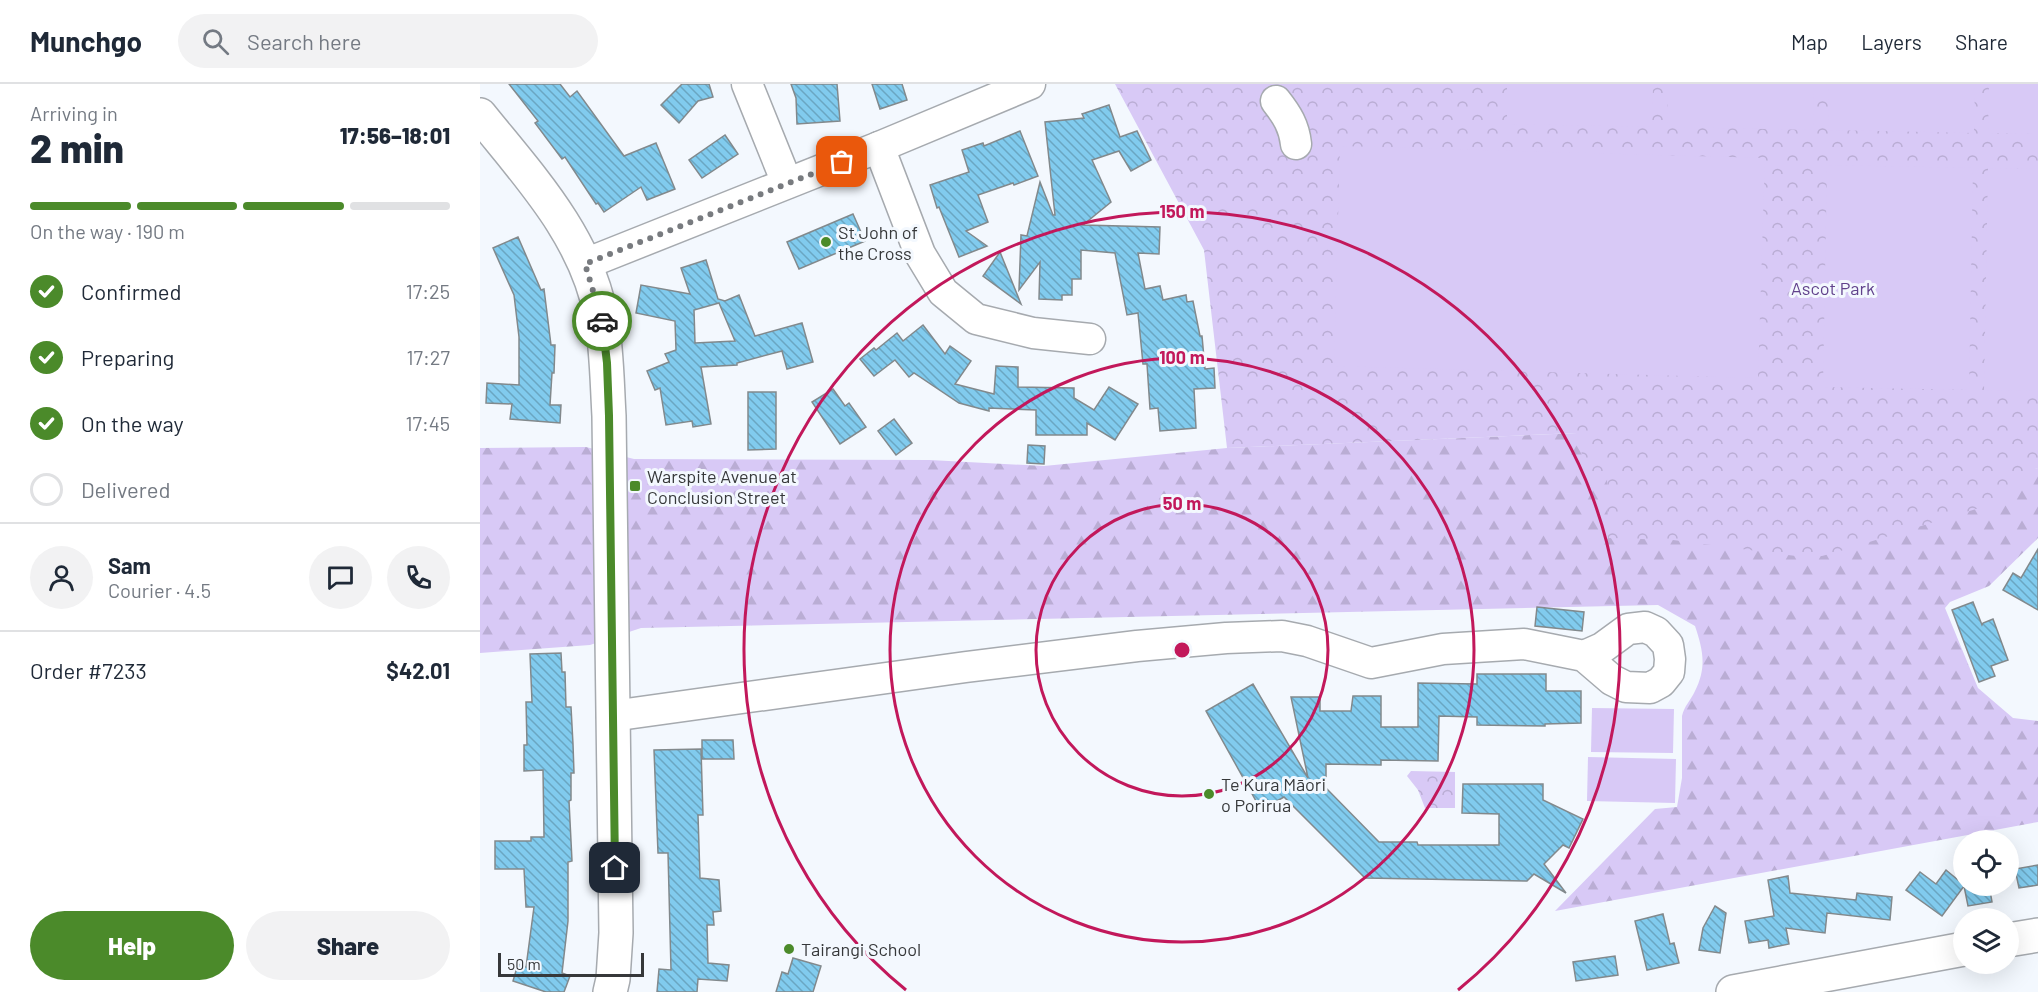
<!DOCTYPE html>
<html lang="en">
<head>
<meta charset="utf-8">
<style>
  :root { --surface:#fff; --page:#f2f2f3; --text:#1f2937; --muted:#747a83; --line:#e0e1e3; --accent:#4b8a2a }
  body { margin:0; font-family:Barlow,sans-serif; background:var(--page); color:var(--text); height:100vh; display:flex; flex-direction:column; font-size:22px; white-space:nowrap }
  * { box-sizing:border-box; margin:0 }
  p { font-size:20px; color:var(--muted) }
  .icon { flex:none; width:33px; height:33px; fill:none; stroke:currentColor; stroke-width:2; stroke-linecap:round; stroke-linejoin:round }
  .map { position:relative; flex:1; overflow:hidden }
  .panel { display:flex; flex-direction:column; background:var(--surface); width:480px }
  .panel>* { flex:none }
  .tools { position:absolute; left:1473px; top:746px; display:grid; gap:12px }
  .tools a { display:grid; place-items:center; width:66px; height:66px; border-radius:50%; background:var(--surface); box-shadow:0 6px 24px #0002; font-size:30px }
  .scale { position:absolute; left:18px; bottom:15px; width:146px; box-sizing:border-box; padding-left:6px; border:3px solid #36383a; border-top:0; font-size:16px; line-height:21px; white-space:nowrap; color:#36383a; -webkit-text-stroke:4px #f3f8fe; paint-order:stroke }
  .pin { position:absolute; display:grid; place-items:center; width:51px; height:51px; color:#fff; margin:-26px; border-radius:12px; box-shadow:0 3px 9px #0006 }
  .courier { position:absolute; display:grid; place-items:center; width:60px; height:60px; margin:-30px; border:4px solid #4b8a2a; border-radius:50%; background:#fff; color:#222; box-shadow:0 2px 8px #0007 }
  .summary em { font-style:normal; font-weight:800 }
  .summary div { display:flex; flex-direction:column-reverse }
  .summary { display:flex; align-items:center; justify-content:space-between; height:102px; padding:0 30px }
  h1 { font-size:39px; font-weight:800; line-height:45px }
  .bar { display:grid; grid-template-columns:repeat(4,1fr); gap:9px 6px; align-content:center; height:72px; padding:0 30px }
  .bar i { height:8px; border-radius:4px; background:var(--line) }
  .bar .on { background:var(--accent) }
  .bar p { grid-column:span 4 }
  .line { display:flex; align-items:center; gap:15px; padding:0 30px; border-top:2px solid var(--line) }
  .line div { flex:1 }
  .round { display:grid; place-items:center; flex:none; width:63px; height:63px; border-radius:32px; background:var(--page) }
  ol { padding:0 30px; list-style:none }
  li { display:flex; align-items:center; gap:18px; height:66px }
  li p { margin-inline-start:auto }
  li .icon { padding:6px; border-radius:50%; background:var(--accent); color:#fff; stroke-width:4 }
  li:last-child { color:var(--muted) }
  li i { width:33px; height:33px; border:3px solid var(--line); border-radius:50% }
  .cta { display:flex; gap:12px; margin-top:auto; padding:12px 30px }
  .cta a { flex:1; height:69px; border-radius:36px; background:var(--accent); color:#fff; font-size:24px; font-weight:800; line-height:69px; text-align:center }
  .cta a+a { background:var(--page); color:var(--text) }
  header { display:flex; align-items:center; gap:36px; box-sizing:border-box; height:84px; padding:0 30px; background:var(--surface); border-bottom:2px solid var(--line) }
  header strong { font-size:28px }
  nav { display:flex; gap:33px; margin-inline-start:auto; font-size:21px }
  .search { width:420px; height:54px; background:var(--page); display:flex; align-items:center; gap:15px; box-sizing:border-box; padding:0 21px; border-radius:33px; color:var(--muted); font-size:22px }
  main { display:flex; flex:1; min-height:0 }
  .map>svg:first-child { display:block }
  .forest { fill:url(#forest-firs) }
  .park { fill:url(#park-crowns) }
  .garden { fill:#d8c9f6 }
  .building { fill:url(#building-back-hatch); stroke:#82898c; stroke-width:1.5; fill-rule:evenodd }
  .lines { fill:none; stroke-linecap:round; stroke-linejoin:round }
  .minor-casing { stroke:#a6aaaf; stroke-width:33 }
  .major-casing { stroke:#a6aaaf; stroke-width:36 }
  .minor { stroke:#fff; stroke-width:30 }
  .major { stroke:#fff; stroke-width:33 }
  .done { stroke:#787b7f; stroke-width:6; stroke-dasharray:0 10.8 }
  .route { stroke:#4b8a2a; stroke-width:8 }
  .ring { fill:none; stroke:#c2185b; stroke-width:3 }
  .poi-dot { fill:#4b8a2a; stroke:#f3f8fe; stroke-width:2 }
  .labels { text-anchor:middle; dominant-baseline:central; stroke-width:6; stroke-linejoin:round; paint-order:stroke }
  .poi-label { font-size:18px; fill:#36383a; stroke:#f3f8fe; text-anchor:start }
  .park-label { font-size:18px; fill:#61428c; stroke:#f3f8fe }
  .centre { fill:#c2185b; stroke:#f3f8fe; stroke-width:3 }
  .ring-label { font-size:18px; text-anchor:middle; font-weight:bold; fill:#c2185b; stroke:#f3f8fe; stroke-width:6; stroke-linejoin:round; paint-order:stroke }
</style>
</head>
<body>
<header>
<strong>Munchgo</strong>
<div class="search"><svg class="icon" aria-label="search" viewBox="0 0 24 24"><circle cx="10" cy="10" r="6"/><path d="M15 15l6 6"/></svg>Search here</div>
<nav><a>Map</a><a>Layers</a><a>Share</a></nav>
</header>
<main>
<section class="panel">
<div class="summary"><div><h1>2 min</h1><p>Arriving in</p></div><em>17:56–18:01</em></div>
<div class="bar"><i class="on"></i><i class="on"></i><i class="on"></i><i></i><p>On the way · 190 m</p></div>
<ol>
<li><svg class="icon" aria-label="check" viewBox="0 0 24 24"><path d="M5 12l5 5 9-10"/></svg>Confirmed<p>17:25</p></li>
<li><svg class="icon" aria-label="check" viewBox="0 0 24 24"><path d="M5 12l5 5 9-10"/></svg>Preparing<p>17:27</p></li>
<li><svg class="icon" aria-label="check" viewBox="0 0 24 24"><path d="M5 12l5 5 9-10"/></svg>On the way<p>17:45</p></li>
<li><i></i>Delivered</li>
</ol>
<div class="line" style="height:108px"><a class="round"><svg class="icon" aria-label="person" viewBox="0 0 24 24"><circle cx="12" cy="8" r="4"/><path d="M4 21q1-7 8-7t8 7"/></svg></a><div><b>Sam</b><p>Courier · 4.5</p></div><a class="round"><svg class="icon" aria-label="chat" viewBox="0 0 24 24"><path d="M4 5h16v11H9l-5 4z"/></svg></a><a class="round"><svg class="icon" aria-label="phone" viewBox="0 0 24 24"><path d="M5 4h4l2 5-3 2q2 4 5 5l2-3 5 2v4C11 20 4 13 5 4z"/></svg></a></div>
<div class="line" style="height:78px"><div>Order #7233</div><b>$42.01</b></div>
<div class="cta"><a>Help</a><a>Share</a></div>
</section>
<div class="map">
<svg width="1558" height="908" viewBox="0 0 1558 908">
  <defs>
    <pattern id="forest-firs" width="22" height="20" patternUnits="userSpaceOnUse" patternTransform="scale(1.5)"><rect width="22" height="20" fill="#d8c9f6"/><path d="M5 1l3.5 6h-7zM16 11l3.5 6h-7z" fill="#baadd4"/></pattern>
    <pattern id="park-crowns" width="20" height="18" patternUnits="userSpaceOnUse" patternTransform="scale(1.5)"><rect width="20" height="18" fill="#d8c9f6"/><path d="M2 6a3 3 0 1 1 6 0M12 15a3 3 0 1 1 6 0" fill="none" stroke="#baadd4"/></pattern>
    <pattern id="building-back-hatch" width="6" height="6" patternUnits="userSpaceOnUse" patternTransform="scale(1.5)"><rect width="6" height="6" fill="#81cbee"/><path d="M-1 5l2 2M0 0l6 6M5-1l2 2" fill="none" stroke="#6aa6c2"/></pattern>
  </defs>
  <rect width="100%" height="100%" fill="#f3f8fe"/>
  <!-- forest -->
  <path class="forest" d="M 1097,349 L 1424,414 L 1558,384 L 1558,454 L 1509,502 L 1470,518 L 1465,524 L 1498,604 L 1533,634 L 1558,637 L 1558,738 L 1075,827 L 1175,725 L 1197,723 L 1202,694 L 1202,632 C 1204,622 1211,616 1215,607 C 1227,583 1223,566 1215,542 L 1178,521 L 161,544 L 110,561 L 0,569 L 0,364 L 106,363 L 154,375 L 450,376 L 564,382 L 747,364 Z"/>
  <!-- park -->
  <g class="park">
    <path d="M 635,0 L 1558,0 L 1558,384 C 1545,387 1534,408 1522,417 L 1357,468 L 1342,472 L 1324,473 L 1193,456 L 1128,454 L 1127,393 L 1108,392 L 1096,349 L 747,364 L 724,166 Z"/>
    <polygon points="931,687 975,688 975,724 945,724 938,706 927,692"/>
  </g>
  <!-- garden -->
  <g class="garden">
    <polygon points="1027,0 1173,0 1172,43 1027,40"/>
    <polygon points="1188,0 1334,0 1333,46 1187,43"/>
    <polygon points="1349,0 1495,0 1494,49 1348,46"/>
    <polygon points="1509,0 1558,0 1558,50 1508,49"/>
    <polygon points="860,62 1285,74 1278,294 854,282"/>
    <polygon points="1347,81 1493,84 1489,306 1343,303"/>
    <polygon points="1508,84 1558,85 1558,307 1504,306"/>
    <polygon points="1112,624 1194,625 1193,669 1111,668"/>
    <polygon points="1108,673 1196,675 1195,719 1107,717"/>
  </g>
  <!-- building -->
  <g class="building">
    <polygon points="29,0 80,0 90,13 97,7 144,72 176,59 195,105 167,116 161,103 124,128 118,119 116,120 85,73 82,75 55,39 58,37"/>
    <polygon points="202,0 229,0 233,13 218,17 199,39 181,21"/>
    <polygon points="311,0 357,0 360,37 317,40 316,14"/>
    <polygon points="392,0 422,0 427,16 400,25"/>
    <polygon points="629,21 640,53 657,47 671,76 651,87 639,67 612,76 631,118 603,141 680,143 679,170 658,169 665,205 680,202 683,216 706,211 707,218 713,217 720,252 722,252 725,285 734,284 735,304 714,305 716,344 680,347 678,324 670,325 667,280 663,280 658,229 647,231 635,169 601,166 601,195 592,195 592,211 582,211 582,216 559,215 560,178 539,206 541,151 547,152 560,98 573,131 575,131 565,38 604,34 602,30"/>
    <polygon points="540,47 558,92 534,101 533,99 498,111 508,138 486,147 507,162 479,173 459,123 457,124 450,101 489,88 482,66 503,59 504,62"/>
    <polygon points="245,51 258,70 222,94 209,76"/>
    <polygon points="373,130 385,157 319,185 307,158"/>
    <polygon points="38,153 61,206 64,205 71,261 75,261 74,289 72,289 70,321 81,321 80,339 30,335 32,320 6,319 7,299 39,301 39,253 34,211 13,164"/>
    <polygon points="520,168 541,220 503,192"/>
    <path d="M 226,176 L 238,215 L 245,217 L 259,211 L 275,252 L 322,239 L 333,278 L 307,285 L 302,267 L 257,279 L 257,281 L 221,283 L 231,340 L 213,343 L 212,337 L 186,341 L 180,304 L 175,306 L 167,287 L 189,278 L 185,270 L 196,266 L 195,237 L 156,229 L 161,201 L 210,210 L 201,184 ZM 239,219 L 255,257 L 215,259 L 214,226 Z"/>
    <polygon points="443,241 465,270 470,262 491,277 475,300 514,310 516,282 538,283 538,303 594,304 594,314 614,326 629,303 658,320 635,356 607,339 607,351 556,351 556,326 509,324 509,327 479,319 434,289 429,293 415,276 394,292 380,275 394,264 396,266 417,249 423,257"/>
    <polygon points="353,305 365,322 369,319 386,343 360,360 332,318"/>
    <polygon points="268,308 296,308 296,365 268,366"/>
    <polygon points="414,335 432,359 416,371 398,347"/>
    <polygon points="548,361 565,362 564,380 547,379"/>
    <polygon points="1558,465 1558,526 1523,506 1533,489 1541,494"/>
    <polygon points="1493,518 1502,541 1503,539 1513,535 1528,576 1511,582 1515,592 1499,598 1472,526"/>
    <polygon points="1057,523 1104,528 1102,547 1055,542"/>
    <polygon points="81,569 82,588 85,588 86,623 91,623 93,660 94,689 91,689 91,716 89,717 92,777 88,778 88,837 82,889 90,892 84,908 66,908 33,897 38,880 46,883 54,823 46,823 44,785 15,785 15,757 51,757 51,753 64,753 63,686 44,687 44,661 47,661 46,618 52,618 50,570"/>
    <polygon points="997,590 1066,590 1066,607 1101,607 1101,639 1065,640 1065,642 997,641 997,633 959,632 958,677 901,676 901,681 846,680 846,704 899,758 937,758 938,761 1019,761 1019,730 982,729 983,700 1063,700 1063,716 1103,735 1089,764 1083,761 1064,780 1086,809 1054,790 1047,797 885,794 804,713 781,726 726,627 773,600 828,694 811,613 840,613 840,627 871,627 873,612 901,612 901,643 938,643 938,599 997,600"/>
    <polygon points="222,656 253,656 254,675 222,675"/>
    <polygon points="221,665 223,731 218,731 220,794 239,796 241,827 233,828 234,841 227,841 228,879 249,881 247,897 218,895 217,908 177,908 179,885 191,886 188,769 178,769 174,666"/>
    <polygon points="1558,781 1558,801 1539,804 1535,785"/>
    <polygon points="1466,786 1484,801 1509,801 1512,818 1488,822 1484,802 1462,832 1426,806 1440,788 1456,800"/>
    <polygon points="1308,792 1310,809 1376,816 1377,809 1412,813 1410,836 1347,829 1345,849 1306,844 1309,860 1289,864 1288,856 1269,859 1265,837 1294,832 1288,796"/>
    <polygon points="1235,822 1246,829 1240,869 1219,866 1223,844"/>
    <polygon points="1183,830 1190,860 1194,859 1199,879 1167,886 1155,837"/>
    <polygon points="1135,872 1138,891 1096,897 1093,878"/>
    <polygon points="313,874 341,882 333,908 296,908 302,888 308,890"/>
  </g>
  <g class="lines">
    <!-- minor casing -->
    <g class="minor-casing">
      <g id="minor">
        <polyline points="267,0 307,99"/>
        <path d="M 796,17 C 807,31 814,42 816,60"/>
        <polyline points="399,63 440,170 463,208 496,235 553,249 610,255"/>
        <polyline points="105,180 399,63 550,0"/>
        <polyline points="132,632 486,583 657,562 746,554 802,552 827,557 891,579 963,565 1044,560 1104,572 1122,564 1148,545 1165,543 1176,548 1188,561 1190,575 1189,588 1181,598 1170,604 1146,603 1132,596 1104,572"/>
      </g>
    </g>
    <!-- major casing -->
    <g class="major-casing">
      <g id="major">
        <path d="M 0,31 C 49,92 106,152 121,232 C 127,265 127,299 129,332 L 136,849 L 133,895 L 130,908"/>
        <polyline points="1528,856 1558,851"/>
        <polyline points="1253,908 1484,865"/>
      </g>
    </g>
    <!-- minor -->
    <use href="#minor" class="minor"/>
    <!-- major -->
    <use href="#major" class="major"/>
  </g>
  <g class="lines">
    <!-- done -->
    <polyline class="done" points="122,237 105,180 362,78"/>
    <!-- route -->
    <polyline class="route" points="122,237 127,279 129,332 135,784"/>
  </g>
  <!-- distance rings -->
  <g class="ring">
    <circle cx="702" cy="566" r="146"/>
    <circle cx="702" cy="566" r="292"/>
    <path d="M426 906A438 438 0 1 1 978 906"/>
  </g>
  <!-- markers -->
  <g class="poi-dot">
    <circle cx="346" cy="158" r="6"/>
    <rect x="149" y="396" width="12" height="12" rx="3"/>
    <circle cx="729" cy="710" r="6"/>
    <circle cx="309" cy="865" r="6"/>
  </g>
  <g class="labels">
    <!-- poi labels -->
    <g class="poi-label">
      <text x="358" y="148">St John of<tspan x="358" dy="21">the Cross</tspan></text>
      <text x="167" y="392">Warspite Avenue at<tspan x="167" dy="21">Conclusion Street</tspan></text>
      <text x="741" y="700">Te Kura Māori<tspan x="741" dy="21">o Porirua</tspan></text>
      <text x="321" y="865">Tairangi School</text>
    </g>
    <!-- park labels -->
    <g class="park-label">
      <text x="1353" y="204">Ascot Park</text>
    </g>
  </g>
  <circle cx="702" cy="566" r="9" class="centre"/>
  <g class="ring-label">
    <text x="702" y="134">150 m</text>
    <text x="702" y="280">100 m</text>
    <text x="702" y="426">50 m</text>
  </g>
</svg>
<div class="tools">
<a><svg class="icon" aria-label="locate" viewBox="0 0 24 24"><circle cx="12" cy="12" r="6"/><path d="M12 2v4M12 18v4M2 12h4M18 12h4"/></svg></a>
<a><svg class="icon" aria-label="layers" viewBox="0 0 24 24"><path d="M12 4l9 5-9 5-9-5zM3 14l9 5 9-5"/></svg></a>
</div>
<div class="scale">50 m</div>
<div class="pin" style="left:362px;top:78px;background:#ea580c"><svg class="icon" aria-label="bag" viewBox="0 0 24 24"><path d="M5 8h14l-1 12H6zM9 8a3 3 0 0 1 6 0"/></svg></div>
<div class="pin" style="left:135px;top:784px;background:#1f2937"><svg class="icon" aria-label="home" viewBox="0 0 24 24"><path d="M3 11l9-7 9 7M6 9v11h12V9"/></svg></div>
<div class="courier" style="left:122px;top:237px"><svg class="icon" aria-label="car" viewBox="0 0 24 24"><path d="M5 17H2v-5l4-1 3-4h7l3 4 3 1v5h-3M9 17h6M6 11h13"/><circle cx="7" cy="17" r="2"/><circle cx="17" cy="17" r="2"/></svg></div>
</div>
</main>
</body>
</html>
